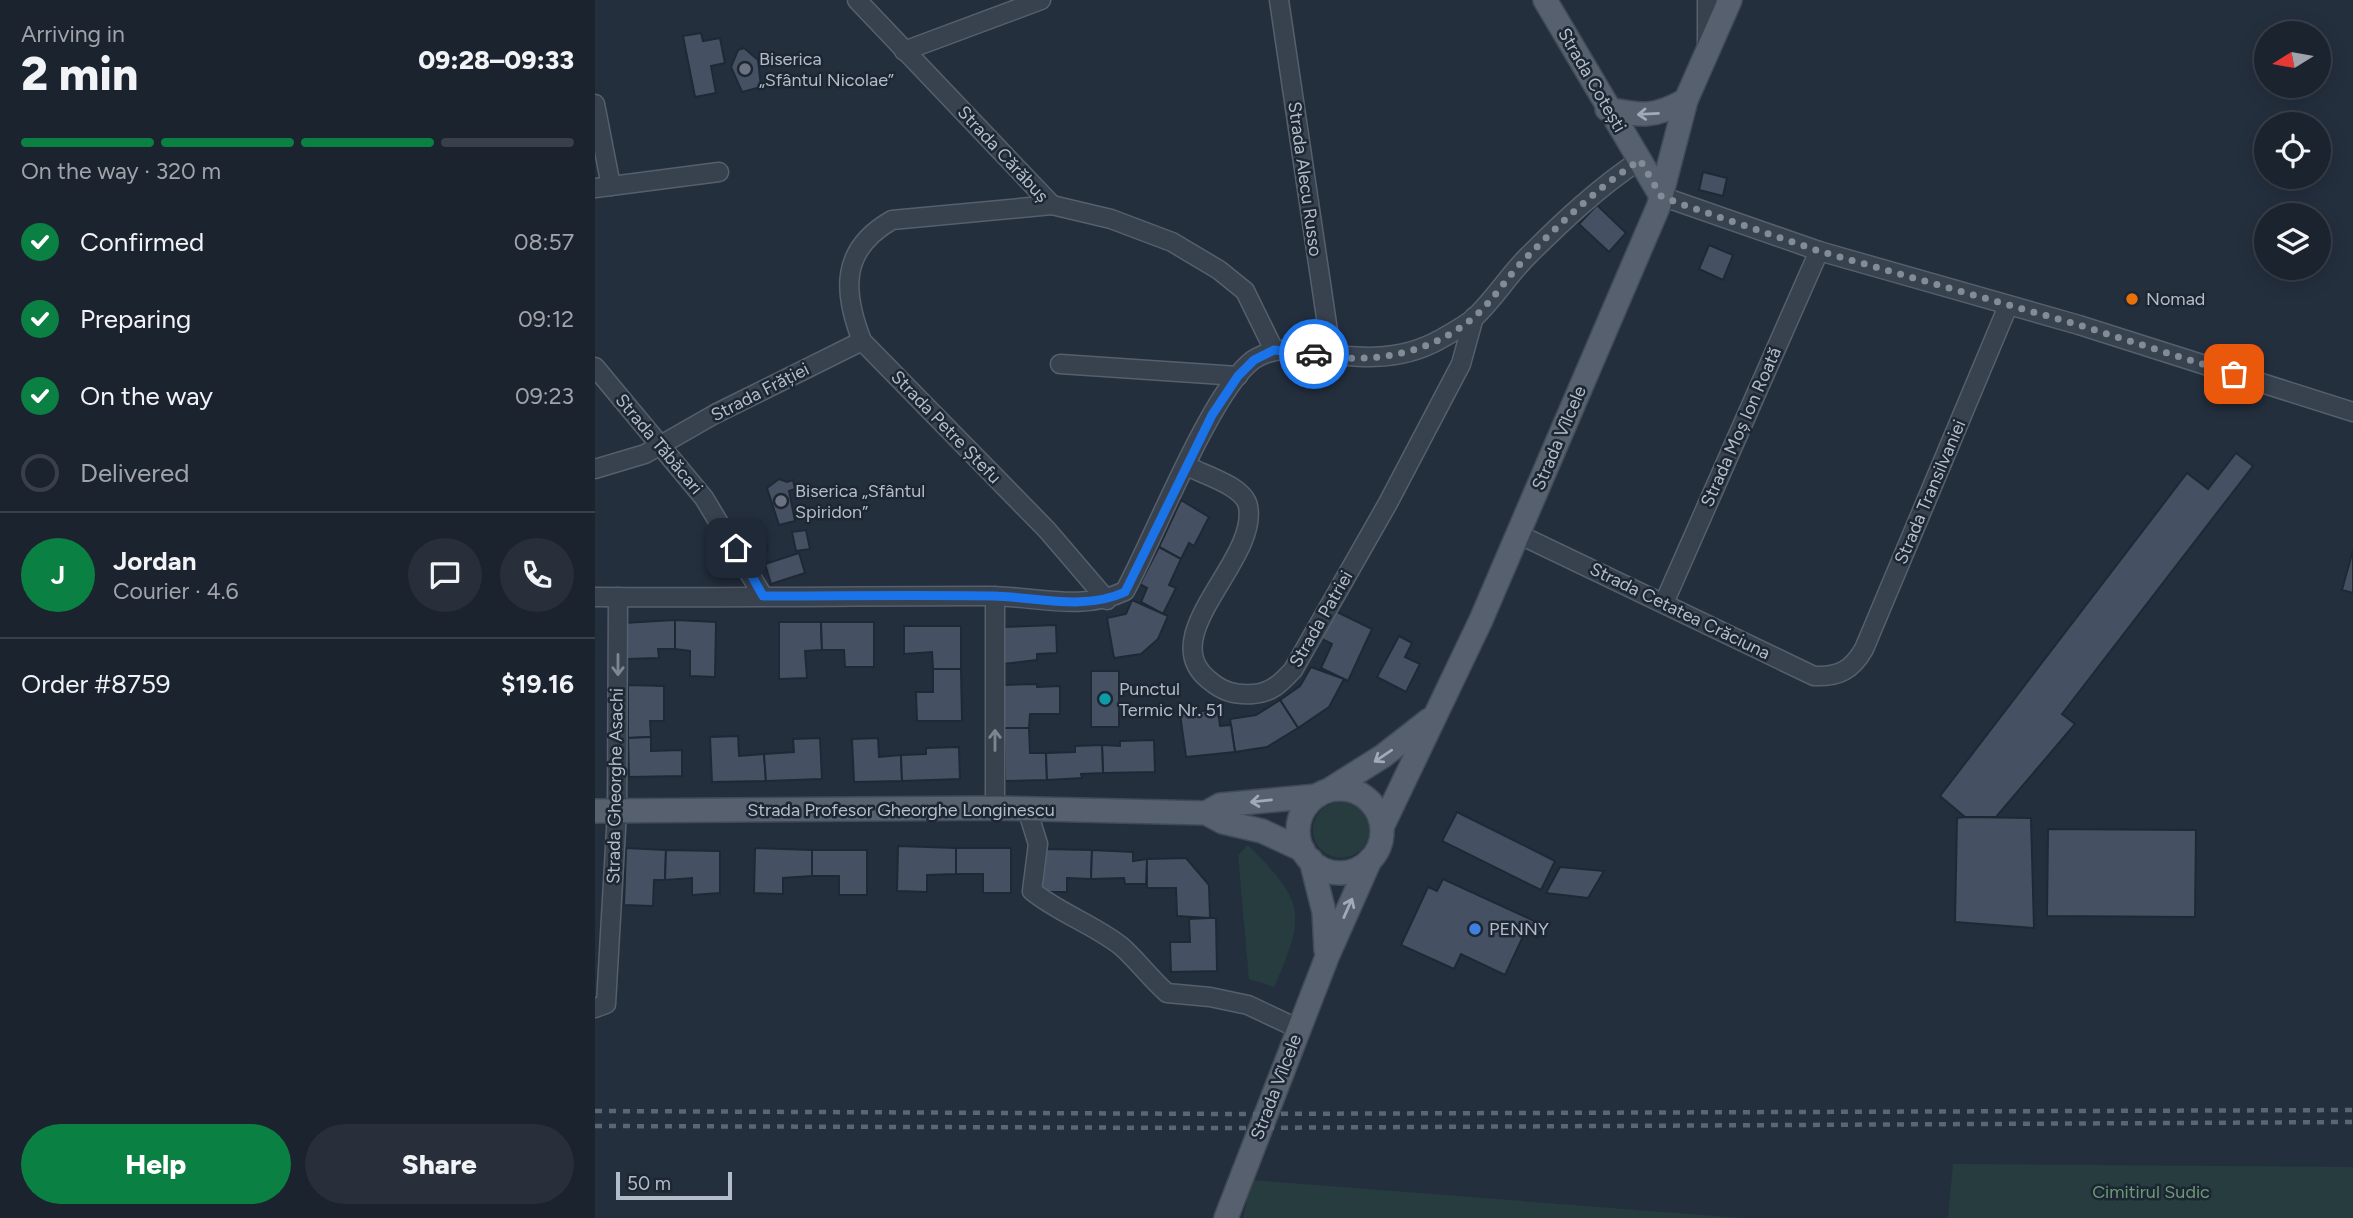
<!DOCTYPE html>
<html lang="en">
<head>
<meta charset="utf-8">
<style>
  :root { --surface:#1b232e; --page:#282f3a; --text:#f1f3f6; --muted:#a0a4aa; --line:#39404a; --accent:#0b8043 }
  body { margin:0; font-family:Figtree,sans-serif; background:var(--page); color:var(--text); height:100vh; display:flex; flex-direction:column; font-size:26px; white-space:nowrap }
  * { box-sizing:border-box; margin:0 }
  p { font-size:23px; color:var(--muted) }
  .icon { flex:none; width:38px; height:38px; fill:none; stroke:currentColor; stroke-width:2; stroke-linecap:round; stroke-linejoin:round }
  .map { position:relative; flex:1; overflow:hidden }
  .sheet { display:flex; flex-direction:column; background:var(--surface); width:595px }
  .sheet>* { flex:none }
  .needle { width:46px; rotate:259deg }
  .buttons { position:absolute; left:1659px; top:21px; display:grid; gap:14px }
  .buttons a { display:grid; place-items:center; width:77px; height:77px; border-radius:50%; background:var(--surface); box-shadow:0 4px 18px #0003,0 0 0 2px var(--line); font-size:35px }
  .scale { position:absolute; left:21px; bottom:18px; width:116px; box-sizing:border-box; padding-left:7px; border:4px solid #b4bcc9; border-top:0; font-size:19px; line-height:24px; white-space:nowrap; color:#b4bcc9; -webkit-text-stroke:5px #1d2633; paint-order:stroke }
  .pin { position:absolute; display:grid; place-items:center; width:60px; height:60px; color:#fff; margin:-30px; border-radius:14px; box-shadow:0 4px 10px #0006 }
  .courier { position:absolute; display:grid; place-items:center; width:70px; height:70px; margin:-35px; border:5px solid #1a73e8; border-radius:50%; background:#fff; color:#222; box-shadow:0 2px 9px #0007 }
  .summary em { font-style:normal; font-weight:800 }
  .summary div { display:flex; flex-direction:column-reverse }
  .summary { display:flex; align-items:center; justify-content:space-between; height:119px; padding:0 21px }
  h1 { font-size:46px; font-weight:800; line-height:52px }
  .bar { display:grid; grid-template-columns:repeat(4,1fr); gap:10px 7px; align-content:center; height:84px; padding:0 21px }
  .bar i { height:9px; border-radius:5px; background:var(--line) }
  .bar .on { background:var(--accent) }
  .bar p { grid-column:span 4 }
  .line { display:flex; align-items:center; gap:18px; padding:0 21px; border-top:2px solid var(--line) }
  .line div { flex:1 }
  .round { display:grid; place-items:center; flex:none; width:74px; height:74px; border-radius:37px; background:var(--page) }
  ol { padding:0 21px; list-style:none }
  li { display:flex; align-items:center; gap:21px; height:77px }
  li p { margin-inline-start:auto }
  li .icon { padding:7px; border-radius:50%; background:var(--accent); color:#fff; stroke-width:4 }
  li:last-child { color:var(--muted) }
  li i { width:38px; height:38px; border:4px solid var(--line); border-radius:50% }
  .primary-button { display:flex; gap:14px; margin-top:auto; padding:14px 21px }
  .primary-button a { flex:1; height:80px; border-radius:42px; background:var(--accent); color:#fff; font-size:28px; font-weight:800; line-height:80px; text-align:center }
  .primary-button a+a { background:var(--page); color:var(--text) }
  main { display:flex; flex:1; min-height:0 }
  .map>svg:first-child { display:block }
  .green { fill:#263c3f }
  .building { fill:#455162; stroke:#1f2835; stroke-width:2 }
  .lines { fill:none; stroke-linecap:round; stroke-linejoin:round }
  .minor-casing { stroke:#565f6c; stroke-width:21 }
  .major-casing { stroke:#414a57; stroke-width:26 }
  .minor { stroke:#38414e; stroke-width:18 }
  .major { stroke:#56606e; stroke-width:23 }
  .rail { stroke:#5a6575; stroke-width:4.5; stroke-dasharray:7 7; stroke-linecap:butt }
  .oneway { stroke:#a1aab7 }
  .oneway2 { stroke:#7c8592 }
  .done { stroke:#828b98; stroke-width:7; stroke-dasharray:0 12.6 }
  .route { stroke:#1a73e8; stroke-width:9 }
  .worship-dot { fill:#6b7280; stroke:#1d2633; stroke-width:2.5 }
  .food-dot { fill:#e8710a; stroke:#1d2633; stroke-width:2.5 }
  .culture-dot { fill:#0f9aa8; stroke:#1d2633; stroke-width:2.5 }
  .shop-dot { fill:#3f7fe0; stroke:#1d2633; stroke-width:2.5 }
  .labels { text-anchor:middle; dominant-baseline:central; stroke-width:5; stroke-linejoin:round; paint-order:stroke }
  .poi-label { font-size:18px; fill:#b4bcc9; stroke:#1d2633; text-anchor:start }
  .street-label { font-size:18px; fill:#b4bcc9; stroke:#1d2633 }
  .park-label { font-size:18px; fill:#6b9a76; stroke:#1d2633 }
</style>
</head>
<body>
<main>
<section class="sheet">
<div class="summary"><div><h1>2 min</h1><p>Arriving in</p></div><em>09:28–09:33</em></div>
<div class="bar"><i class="on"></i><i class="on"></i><i class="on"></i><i></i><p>On the way · 320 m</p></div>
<ol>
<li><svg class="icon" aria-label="check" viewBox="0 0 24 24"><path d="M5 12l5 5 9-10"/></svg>Confirmed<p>08:57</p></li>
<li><svg class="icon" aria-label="check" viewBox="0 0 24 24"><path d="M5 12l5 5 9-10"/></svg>Preparing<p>09:12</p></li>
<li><svg class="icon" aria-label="check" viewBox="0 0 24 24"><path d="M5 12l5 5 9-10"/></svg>On the way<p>09:23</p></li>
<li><i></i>Delivered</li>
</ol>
<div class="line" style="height:126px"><b class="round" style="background:var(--accent);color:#fff">J</b><div><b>Jordan</b><p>Courier · 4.6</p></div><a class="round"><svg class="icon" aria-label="chat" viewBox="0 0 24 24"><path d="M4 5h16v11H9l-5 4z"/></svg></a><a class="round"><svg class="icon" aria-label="phone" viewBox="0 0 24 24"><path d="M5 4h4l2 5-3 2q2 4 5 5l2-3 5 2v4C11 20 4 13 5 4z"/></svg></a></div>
<div class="line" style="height:91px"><div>Order #8759</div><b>$19.16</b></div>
<div class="primary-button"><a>Help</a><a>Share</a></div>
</section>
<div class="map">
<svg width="1758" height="1218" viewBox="0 0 1758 1218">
  <rect width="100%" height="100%" fill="#242f3e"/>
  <!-- green -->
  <g class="green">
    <circle cx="746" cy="830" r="28"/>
    <path d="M 653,845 C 710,902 711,914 679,987 L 654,979 L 643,855 Z"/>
    <polygon points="1358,1164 1758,1167 1758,1218 1353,1218"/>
    <polygon points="657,1180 1146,1218 648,1218"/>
  </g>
  <!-- building -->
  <g class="building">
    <polygon points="106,33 108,41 125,38 130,63 116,66 121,93 100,97 88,36"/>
    <polygon points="149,48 163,60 166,87 147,92 136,67 143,50"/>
    <polygon points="1108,172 1132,178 1128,196 1104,190"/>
    <polygon points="1002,205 1031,233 1014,252 984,224"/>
    <polygon points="1114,245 1138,255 1128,280 1104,269"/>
    <polygon points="1641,453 1658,466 1467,714 1480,724 1401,817 1370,817 1345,796 1592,473 1613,489"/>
    <polygon points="184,479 192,482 198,480 200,489 194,491 200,521 184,525 172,488"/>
    <polygon points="586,500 614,517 599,546 594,543 586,559 564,547"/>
    <polygon points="211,530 215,549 201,551 197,532"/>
    <polygon points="167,538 173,549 162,555 156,544"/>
    <polygon points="564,547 586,559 574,585 581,588 568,614 546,602 552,588 545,584"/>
    <polygon points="1758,550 1758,593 1747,590"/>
    <polygon points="204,553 210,573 176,584 170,564"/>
    <polygon points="537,600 573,616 563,639 546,654 519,658 512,618 531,614"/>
    <polygon points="738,610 777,629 753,681 726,668 737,644 725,638"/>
    <polygon points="80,620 80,649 63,649 64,658 30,659 29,623"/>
    <polygon points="80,620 121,622 120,677 95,676 95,651 80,649"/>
    <polygon points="184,622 226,622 227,650 210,651 212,678 184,679"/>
    <polygon points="226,622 279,622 279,667 250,667 249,650 227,650"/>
    <polygon points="461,625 462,653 442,654 442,660 408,664 406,627"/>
    <polygon points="309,626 366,626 366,669 338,669 337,652 309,654"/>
    <polygon points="804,636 817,643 810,657 825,664 811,692 782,677"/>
    <polygon points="716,667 749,679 734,707 703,728 685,700 705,686"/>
    <polygon points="338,669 366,669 367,721 322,721 321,692 338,692"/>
    <rect x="496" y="671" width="28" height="56"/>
    <polygon points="442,684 442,687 465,686 465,714 435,714 434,728 409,728 407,685"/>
    <polygon points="33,685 69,686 69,721 55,721 56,737 33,738"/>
    <polygon points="685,700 703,728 672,747 640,752 635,719 661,715"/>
    <polygon points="623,709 625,726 636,725 640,752 591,757 585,714"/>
    <polygon points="409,728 434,728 435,753 451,753 452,780 410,781"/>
    <polygon points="143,736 144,756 169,754 171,781 117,782 115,737"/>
    <polygon points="56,737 56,751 87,750 87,776 34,777 33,738"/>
    <polygon points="225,738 227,779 171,781 169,754 199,752 198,739"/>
    <polygon points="283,738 284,757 306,755 307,781 259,782 257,739"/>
    <polygon points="559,740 560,772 508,773 507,745 525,746 525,741"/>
    <polygon points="507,745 508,773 486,774 487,778 452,780 451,753 480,752 480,746"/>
    <polygon points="364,747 365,779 307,781 306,755 331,754 331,748"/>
    <polygon points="862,812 960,861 946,890 847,841"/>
    <polygon points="1370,817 1436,818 1439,928 1360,922 1362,818"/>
    <polygon points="1453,829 1601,830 1600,917 1452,916"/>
    <polygon points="303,846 361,848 361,874 332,875 332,892 302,891"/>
    <polygon points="31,848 71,850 70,880 59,880 58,906 29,905"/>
    <polygon points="160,848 217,850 217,876 188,878 188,894 159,893"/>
    <polygon points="361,848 416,848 416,893 388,893 388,874 361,874"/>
    <polygon points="447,849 497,850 496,879 472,878 472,892 446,892"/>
    <polygon points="71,850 125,851 125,893 97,895 97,878 70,880"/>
    <polygon points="217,850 272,850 272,895 244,895 244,876 217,876"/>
    <polygon points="497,850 538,852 538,861 552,859 551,884 530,884 529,878 496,879"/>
    <polygon points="591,858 614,885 615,918 582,916 581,888 552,888 552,859"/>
    <polygon points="965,867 1009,871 993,898 951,893"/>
    <polygon points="848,879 948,925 942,938 930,932 910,975 866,954 859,969 806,945 833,887 842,891"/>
    <polygon points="615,918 621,918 622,971 576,972 575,942 595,942 594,919"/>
  </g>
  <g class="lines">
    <!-- minor casing -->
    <g class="minor-casing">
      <g id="minor">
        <polyline points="262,0 457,205"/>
        <polyline points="684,0 737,358"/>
        <polyline points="1112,47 1112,0"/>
        <polyline points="309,51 446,0"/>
        <polyline points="0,104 16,186"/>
        <polyline points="0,188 124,172"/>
        <polyline points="1066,196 1224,251 1484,325 1758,412"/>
        <polyline points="465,364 643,376"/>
        <polyline points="0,367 109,498 168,596"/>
        <path d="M 592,466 C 609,475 649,486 653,506 C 664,561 558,635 614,680 C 628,692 640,695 658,694 C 676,693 686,683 698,670 L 793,503 L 866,364 L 879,317"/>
        <polyline points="0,469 50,454 120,414 267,341"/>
        <path d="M 923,534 L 1219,676 C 1244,677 1257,670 1269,649 L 1413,306"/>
        <path d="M 0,597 C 131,598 263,596 394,596 C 440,596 487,612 530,591 C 559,538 616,391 658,360 C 670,352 685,349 699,350 C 749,356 797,366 844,340 C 856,333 870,326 880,317 C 899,299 914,275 932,257 C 967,222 1004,187 1045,160"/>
        <path d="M 512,600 L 452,530 L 267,341 C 247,290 246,249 297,220 L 457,205 L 516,219 L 577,242 L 624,270 L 650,291 L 679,350"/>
        <polyline points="1069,603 1224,251"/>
        <polyline points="400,808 400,596"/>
        <path d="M 432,809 L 443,844 L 437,891 C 464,913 498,924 526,946 C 541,959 556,979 572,993 L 615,997 L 653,1005 L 704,1029"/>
        <polyline points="0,1008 11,1004 22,812 23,597"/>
      </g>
    </g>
    <!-- major casing -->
    <g class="major-casing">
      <g id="major">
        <path d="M 1012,109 C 1047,116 1059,118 1091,100"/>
        <polyline points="1066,196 1091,100 1135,0"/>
        <circle cx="745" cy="831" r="42"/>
        <polyline points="734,790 788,756 834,720"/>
        <polyline points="0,811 400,808 611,813 628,822 667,831 708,850"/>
        <polyline points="611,813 625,805 722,796"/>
        <polyline points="787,827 886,620 1064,205 1066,196 950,0"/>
        <polyline points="716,860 729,912 731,950"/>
        <polyline points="631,1218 732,957 775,860"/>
      </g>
    </g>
    <!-- minor -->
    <use href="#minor" class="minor"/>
    <!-- major -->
    <use href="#major" class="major"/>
    <!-- rail -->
    <g class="rail">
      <polyline points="0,1111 642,1114 1758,1110"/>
      <polyline points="0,1126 635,1128 1758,1122"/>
    </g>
  </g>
  <!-- one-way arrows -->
  <defs><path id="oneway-shaft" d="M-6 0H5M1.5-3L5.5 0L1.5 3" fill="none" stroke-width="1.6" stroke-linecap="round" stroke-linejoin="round" transform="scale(1.75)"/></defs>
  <g class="oneway">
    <use href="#oneway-shaft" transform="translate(1053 114) rotate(177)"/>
    <use href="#oneway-shaft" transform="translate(788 756) rotate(146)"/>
    <use href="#oneway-shaft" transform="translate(666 801) rotate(174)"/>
    <use href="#oneway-shaft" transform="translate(753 908) rotate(-66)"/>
  </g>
  <g class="oneway2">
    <use href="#oneway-shaft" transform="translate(23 665) rotate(90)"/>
    <use href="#oneway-shaft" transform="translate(400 740) rotate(-90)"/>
  </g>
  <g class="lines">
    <!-- done -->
    <path class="done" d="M 719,354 C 774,365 835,355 879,317 C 899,300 913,275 932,257 C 966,222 1004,187 1045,160 L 1066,196 L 1086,204 L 1224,251 L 1484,325 L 1639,374"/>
    <!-- route -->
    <path class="route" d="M 141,548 L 168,596 C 245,596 322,595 398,596 C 443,597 489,611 530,592 L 617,415 L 643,376 L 659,360 L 679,350 L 719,354"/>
  </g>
  <!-- markers -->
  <g class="worship-dot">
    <circle cx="150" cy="69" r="7"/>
    <circle cx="186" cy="501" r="7"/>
  </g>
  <circle class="food-dot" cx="1537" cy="299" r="7"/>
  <circle class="culture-dot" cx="510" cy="699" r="7"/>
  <circle class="shop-dot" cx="880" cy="929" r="7"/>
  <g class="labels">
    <!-- poi labels -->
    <g class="poi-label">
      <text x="164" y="59">Biserica<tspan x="164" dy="21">„Sfântul Nicolae”</tspan></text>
      <text x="1551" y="299">Nomad</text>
      <text x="200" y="491">Biserica „Sfântul<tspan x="200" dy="21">Spiridon”</tspan></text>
      <text x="524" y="689">Punctul<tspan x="524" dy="21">Termic Nr. 51</tspan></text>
      <text x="894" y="929">PENNY</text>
    </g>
    <!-- street labels -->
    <g class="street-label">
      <text transform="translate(997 80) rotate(60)">Strada Cotești</text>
      <text transform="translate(408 154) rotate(47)">Strada Cărăbuș</text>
      <text transform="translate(710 179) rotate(82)">Strada Alecu Russo</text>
      <text transform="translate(165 392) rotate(-27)">Strada Frăției</text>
      <text transform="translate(351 427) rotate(46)">Strada Petre Ștefu</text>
      <text transform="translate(1146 427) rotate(-66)">Strada Moș Ion Roată</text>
      <text transform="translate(964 438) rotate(-67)">Strada Vîlcele</text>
      <text transform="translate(64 444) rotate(50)">Strada Tăbăcari</text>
      <text transform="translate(1335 492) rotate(-67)">Strada Transilvaniei</text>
      <text transform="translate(1085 611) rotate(26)">Strada Cetatea Crăciuna</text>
      <text transform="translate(726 619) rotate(-60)">Strada Patriei</text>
      <text transform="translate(20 786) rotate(-89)">Strada Gheorghe Asachi</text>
      <text x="306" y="810">Strada Profesor Gheorghe Longinescu</text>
      <text transform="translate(681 1087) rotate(-69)">Strada Vîlcele</text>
    </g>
    <!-- park labels -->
    <g class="park-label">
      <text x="1556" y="1192">Cimitirul Sudic</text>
    </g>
  </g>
</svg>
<div class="buttons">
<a><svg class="needle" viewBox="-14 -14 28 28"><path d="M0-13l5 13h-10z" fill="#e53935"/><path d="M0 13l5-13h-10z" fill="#a0a4aa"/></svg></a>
<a><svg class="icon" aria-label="locate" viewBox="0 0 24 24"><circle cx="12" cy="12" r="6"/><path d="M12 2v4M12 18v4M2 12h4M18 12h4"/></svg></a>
<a><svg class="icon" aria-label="layers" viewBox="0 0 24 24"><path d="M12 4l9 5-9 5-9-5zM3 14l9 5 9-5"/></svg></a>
</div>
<div class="scale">50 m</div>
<div class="pin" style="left:1639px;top:374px;background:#ea580c"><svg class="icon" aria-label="bag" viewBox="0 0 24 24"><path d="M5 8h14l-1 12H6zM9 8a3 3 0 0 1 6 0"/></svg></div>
<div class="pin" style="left:141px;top:548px;background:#1f2937"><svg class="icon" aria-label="home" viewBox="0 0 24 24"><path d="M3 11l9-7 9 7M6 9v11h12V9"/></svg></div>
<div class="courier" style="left:719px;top:354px"><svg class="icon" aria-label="car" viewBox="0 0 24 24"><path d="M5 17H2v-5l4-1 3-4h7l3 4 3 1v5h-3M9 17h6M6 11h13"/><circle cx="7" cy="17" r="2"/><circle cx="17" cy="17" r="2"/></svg></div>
</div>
</main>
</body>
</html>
